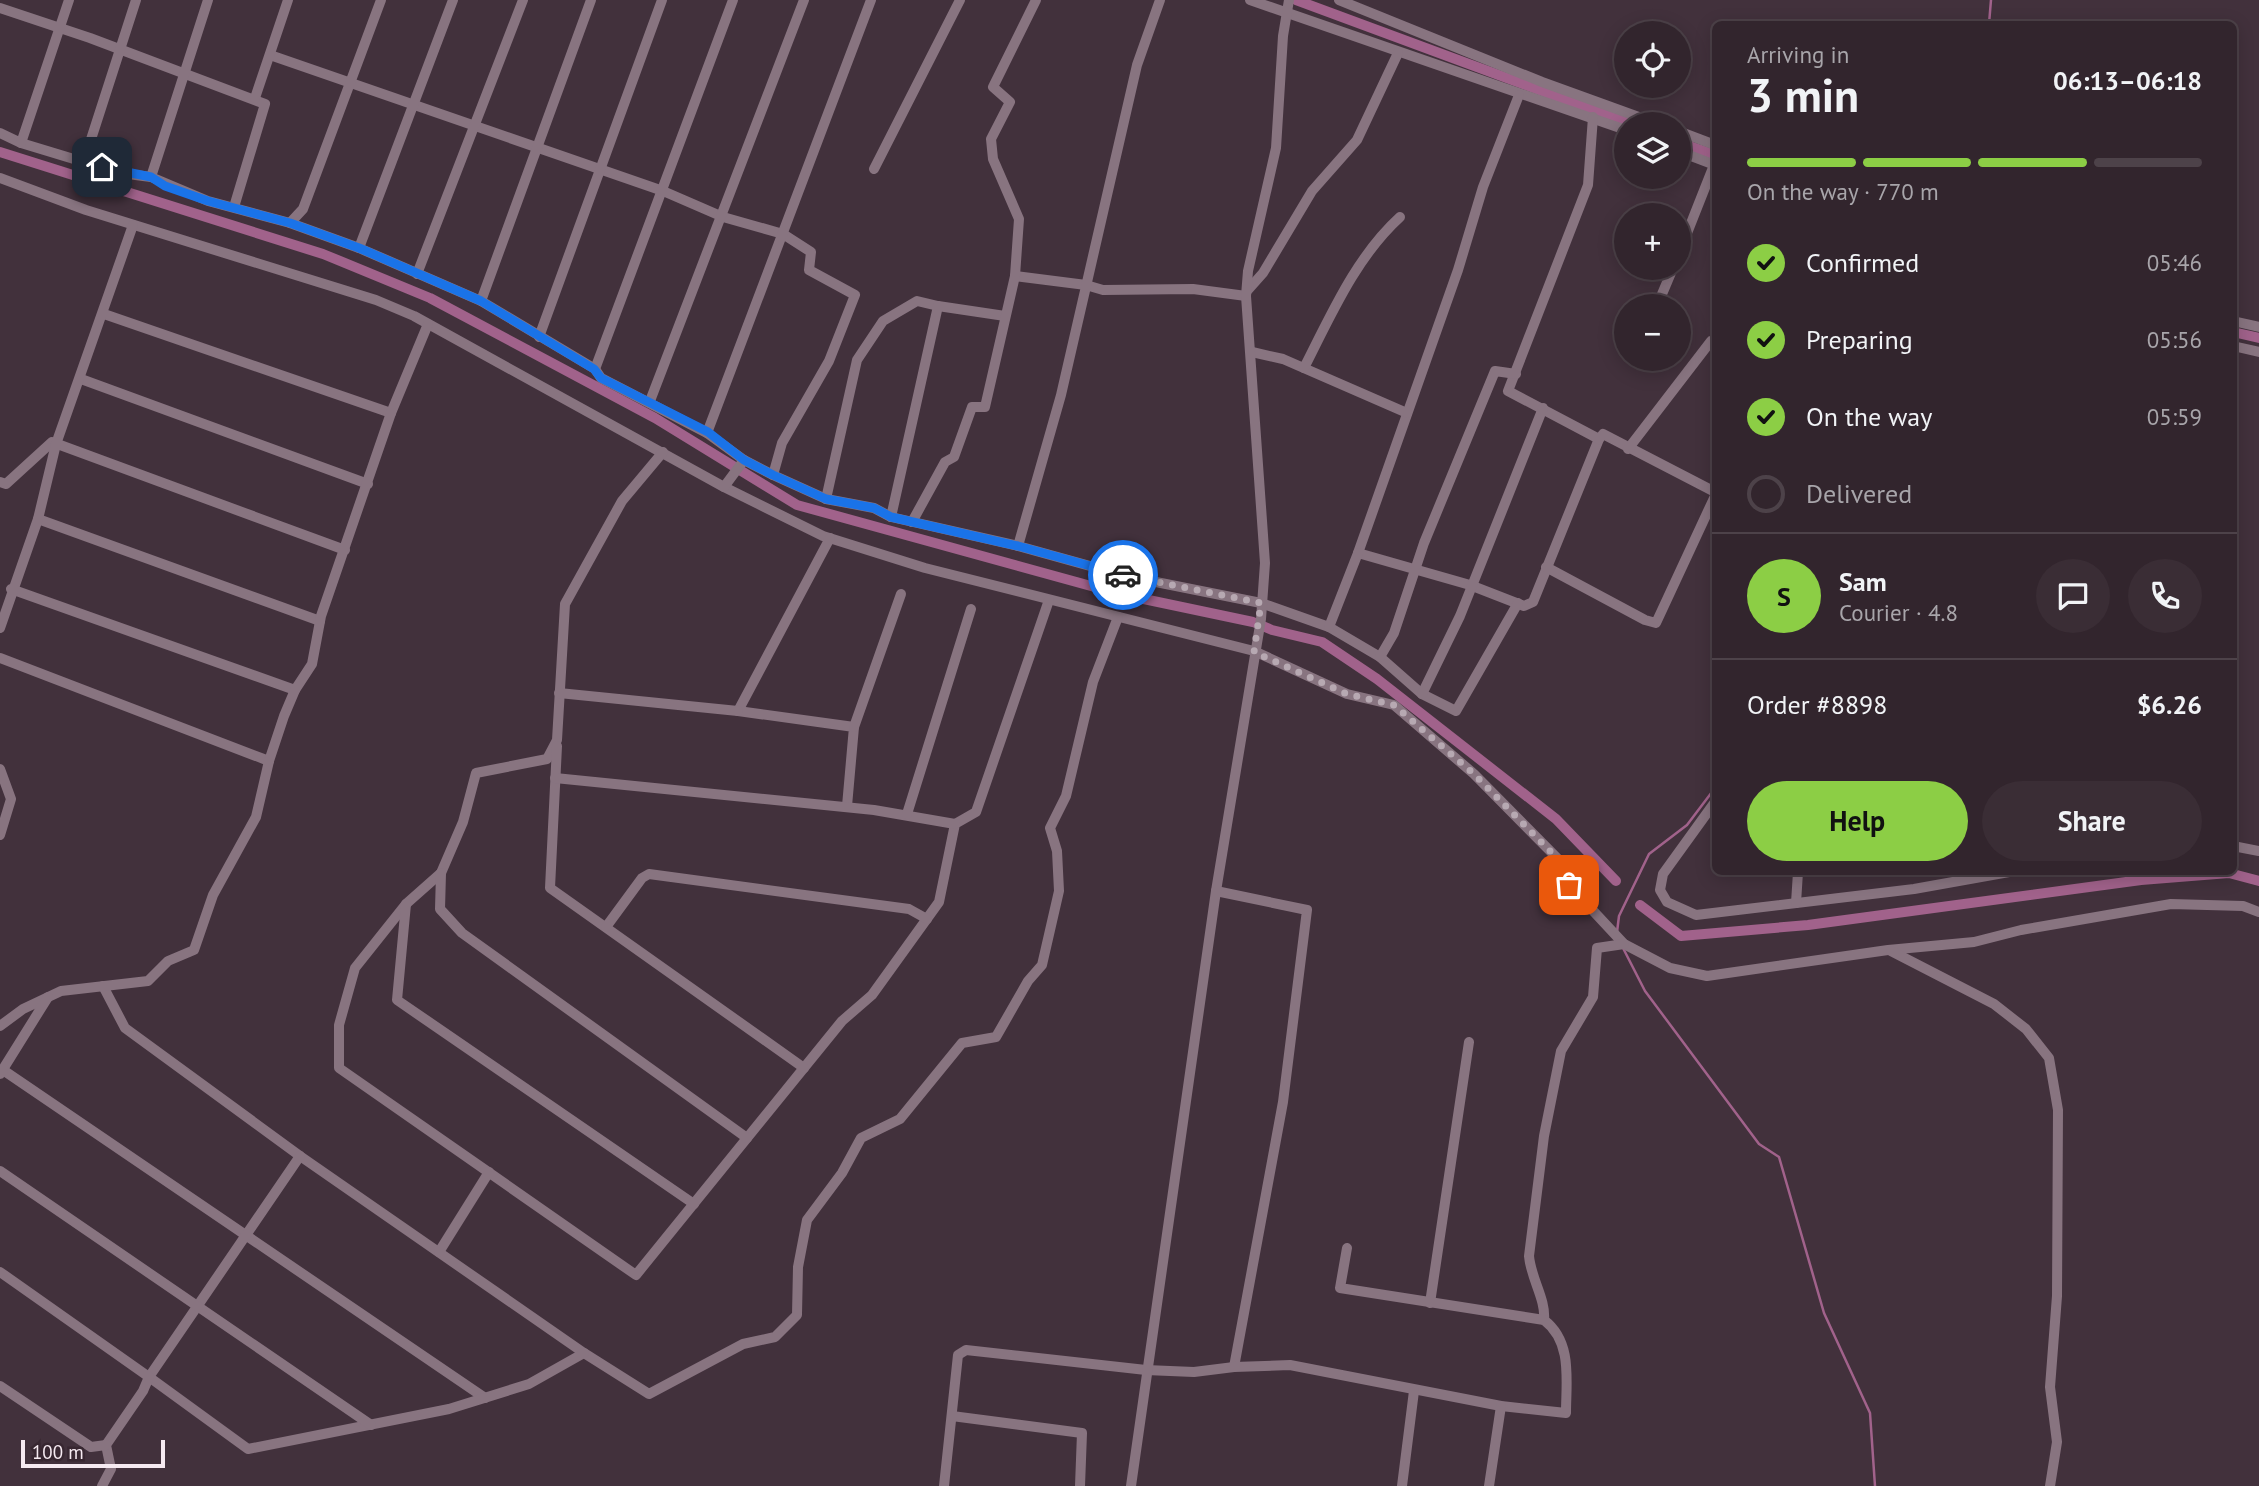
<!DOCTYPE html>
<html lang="en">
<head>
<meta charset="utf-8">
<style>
  :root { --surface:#32252d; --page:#3a2d35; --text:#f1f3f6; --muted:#a8a5aa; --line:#4d4249; --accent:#8cce45 }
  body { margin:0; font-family:"PT Sans",sans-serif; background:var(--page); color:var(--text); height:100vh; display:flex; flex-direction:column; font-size:26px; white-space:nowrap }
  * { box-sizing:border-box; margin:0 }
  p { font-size:23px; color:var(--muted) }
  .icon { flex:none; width:38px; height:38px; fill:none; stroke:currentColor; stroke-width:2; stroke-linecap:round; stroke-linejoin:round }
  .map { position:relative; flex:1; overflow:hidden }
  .drawer { position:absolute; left:1712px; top:21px; width:525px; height:854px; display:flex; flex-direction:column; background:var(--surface); border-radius:10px; box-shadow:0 4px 18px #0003,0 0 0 2px var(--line) }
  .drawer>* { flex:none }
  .fabs { position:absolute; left:1614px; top:21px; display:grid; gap:14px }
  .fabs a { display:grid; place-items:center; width:77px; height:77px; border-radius:50%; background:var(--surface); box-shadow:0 4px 18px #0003,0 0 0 2px var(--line); font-size:35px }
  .scale { position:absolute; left:21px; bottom:18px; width:144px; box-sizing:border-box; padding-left:7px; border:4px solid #f6eaf1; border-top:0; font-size:19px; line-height:24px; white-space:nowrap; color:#f6eaf1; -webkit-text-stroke:5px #382731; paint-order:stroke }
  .pin { position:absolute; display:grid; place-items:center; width:60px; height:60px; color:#fff; margin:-30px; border-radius:14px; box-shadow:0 4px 10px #0006 }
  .courier { position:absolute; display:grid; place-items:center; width:70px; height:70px; margin:-35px; border:5px solid #1a73e8; border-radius:50%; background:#fff; color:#222; box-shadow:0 2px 9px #0007 }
  .overview em { font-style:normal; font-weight:800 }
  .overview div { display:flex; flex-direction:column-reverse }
  .overview { display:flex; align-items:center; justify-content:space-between; height:119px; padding:0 35px }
  h1 { font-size:46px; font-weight:800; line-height:52px }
  .bar { display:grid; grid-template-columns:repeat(4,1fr); gap:10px 7px; align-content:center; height:84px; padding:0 35px }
  .bar i { height:9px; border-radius:5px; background:var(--line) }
  .bar .current { background:var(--accent) }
  .bar p { grid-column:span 4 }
  .line { display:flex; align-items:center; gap:18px; padding:0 35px; border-top:2px solid var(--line) }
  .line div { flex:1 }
  .round { display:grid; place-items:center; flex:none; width:74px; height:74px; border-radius:37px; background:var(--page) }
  ol { padding:0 35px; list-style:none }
  li { display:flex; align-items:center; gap:21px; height:77px }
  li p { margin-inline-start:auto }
  li .icon { padding:7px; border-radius:50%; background:var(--accent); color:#111; stroke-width:4 }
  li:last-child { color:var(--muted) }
  li i { width:38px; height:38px; border:4px solid var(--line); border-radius:50% }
  .button { display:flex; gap:14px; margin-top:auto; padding:14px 35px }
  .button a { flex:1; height:80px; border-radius:42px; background:var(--accent); color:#111; font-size:28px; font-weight:800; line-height:80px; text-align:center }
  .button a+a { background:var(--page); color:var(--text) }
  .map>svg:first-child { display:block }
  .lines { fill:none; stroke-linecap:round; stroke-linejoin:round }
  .stream { stroke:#a1628b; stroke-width:2.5 }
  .canal { stroke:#a1628b; stroke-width:10 }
  .minor { stroke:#887480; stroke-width:10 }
  .done { stroke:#b7a9b2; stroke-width:7; stroke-dasharray:0 12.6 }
  .route { stroke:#1a73e8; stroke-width:9 }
</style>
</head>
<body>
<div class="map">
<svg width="2259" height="1486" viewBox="0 0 2259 1486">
  <rect width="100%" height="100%" fill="#42313c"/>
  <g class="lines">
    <!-- stream -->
    <g class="stream">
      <polyline points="1989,24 1991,0"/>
      <polyline points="1617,932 1619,916 1649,854 1687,825 1715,788"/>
      <polyline points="1623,948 1645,991 1759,1144 1779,1157 1824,1313 1870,1413 1875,1486"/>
    </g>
    <!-- canal -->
    <g class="canal">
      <polyline points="1296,0 1631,124"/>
      <polyline points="1678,142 1715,155"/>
      <polyline points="0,152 323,254 430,298 655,418 797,505 1120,594 1253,622 1272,630 1322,642 1377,679 1556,819 1616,881"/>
      <polyline points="2233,332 2259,338"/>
      <polyline points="1640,905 1681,936 1808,925 2141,880 2229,873 2259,881"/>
    </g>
    <!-- minor -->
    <g class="minor">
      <polyline points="1250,0 1626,130"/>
      <polyline points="1339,0 1542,82 1658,124"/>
      <polyline points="0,8 90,38 265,104 234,207"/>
      <polyline points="270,55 663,191 723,217 783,234 811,252 809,270 855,295 829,361 782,443 773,475"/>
      <polyline points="1519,95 1483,187 1458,270 1358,553 1470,585 1524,606 1533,602 1599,439"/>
      <polyline points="255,98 288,0"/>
      <polyline points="1593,117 1588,185 1508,391 1599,439 1603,434 1715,492"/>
      <polyline points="1678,131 1715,145"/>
      <polyline points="0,133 21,143 120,173 151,177 208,201 290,223 359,248 481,301 595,369 601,378 707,433 744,460 773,475 826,499 874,508 891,517 1018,546 1126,576 1261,603 1329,627 1380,657 1422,694 1456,711 1518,603"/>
      <polyline points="21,143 69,0"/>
      <polyline points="1678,151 1715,165"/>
      <polyline points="84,161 136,0"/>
      <polyline points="874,169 960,0"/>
      <polyline points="151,177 208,0"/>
      <polyline points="0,178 86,210 376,300 414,316 724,487 823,536 925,568 1254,651 1347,694 1394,705 1474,774 1563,864 1569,885 1624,944 1670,968 1707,976 1888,950 1974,942 2021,930 2171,904 2243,906 2259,912"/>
      <polyline points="290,223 303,209 381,0"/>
      <polyline points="359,248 453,0"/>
      <polyline points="1678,256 1714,165"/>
      <polyline points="417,274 523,0"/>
      <polyline points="1015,276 1086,285 1103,290 1193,289 1246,296"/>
      <polyline points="1247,291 1263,273 1312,191 1357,140 1398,53"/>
      <polyline points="481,301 591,0"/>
      <polyline points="1657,306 1673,268"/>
      <polyline points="104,314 391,413"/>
      <polyline points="2233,321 2259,327"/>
      <polyline points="539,337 662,0"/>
      <polyline points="2233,346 2259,352"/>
      <polyline points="1252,352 1283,359 1407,413"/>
      <path d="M 1304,368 C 1331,315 1356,257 1400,217"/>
      <polyline points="595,369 733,0"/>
      <polyline points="81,379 368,484"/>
      <polyline points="650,401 804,0"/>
      <polyline points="707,433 871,0"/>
      <polyline points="1628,449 1711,341"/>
      <polyline points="663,452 622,501 565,604 557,740 547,759 476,773 463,822 441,873 406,904 355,968 339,1025 339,1068 636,1275 842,1021 872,995 939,902 955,824 976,812 1049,600"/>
      <polyline points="0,482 6,484 52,442 345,550"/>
      <polyline points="724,487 744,460"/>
      <polyline points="826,499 857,360 883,321 917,301 938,306"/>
      <polyline points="891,517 938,306 1005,316"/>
      <polyline points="38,519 320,621"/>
      <polyline points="912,522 945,462 954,457 972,407 985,407 1015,276 1019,219 993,159 991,139 1010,102 993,87 1036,0"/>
      <polyline points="830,538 738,711 854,727 847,806"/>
      <polyline points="1018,546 1061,395 1137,65 1160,0"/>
      <polyline points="1546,567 1645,620 1656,623 1715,496"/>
      <polyline points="11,589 295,690"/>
      <polyline points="1329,627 1358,553"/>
      <polyline points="0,628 38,519 56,444 133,225"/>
      <polyline points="1380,657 1394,633 1424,543 1495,371 1516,374"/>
      <polyline points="0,658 269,761"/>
      <polyline points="559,693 738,711"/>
      <polyline points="1422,694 1460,616 1543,408"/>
      <polyline points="854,727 901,594"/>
      <polyline points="557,746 550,888 804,1068"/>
      <polyline points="0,769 11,799 0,835"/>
      <polyline points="555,778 874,810 955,824"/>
      <polyline points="1715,802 1663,874 1660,890 1667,902 1696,915 1914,889 2009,872"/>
      <polyline points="907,814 971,609"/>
      <polyline points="2233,846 2259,851"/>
      <polyline points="441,873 440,909 462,933 747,1138"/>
      <polyline points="1216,891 1307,910 1283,1102 1234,1367"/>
      <polyline points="1796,903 1798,872"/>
      <polyline points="406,904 397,1000 694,1204"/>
      <polyline points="606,927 642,878 649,874 909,909 927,919"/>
      <polyline points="1891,951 1994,1004 2026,1029 2049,1058 2058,1110 2057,1296 2050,1387 2057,1442 2050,1486"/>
      <polyline points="103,986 125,1028 300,1156 584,1353 649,1394 743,1344 775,1337 797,1315 798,1267 807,1220 842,1173 861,1138 900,1119 962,1043 996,1037 1028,981 1042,965 1059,891 1057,851 1050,828 1066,796 1093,682 1118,617"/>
      <polyline points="0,1026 23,1009 61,991 148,981 168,961 194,950 213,895 256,817 269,761 284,716 295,690 312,664 321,616 391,413 428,324"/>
      <polyline points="3,1070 485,1398"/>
      <polyline points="0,1074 48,997"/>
      <polyline points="300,1156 149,1377 248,1449 449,1409 529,1384 584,1353"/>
      <polyline points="0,1171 371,1425"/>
      <polyline points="439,1252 489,1172"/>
      <polyline points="0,1272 149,1377 143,1391 106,1445 111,1469 102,1486"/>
      <polyline points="1430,1303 1469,1042"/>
      <path d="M 1544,1320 C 1546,1299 1531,1279 1529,1256 L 1544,1136 L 1561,1051 L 1593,997 L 1597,948 L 1624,944"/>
      <polyline points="0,1386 91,1447 106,1445"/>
      <polyline points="952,1416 1082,1433 1080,1486"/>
      <path d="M 944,1486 L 958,1355 L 966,1350 L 1146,1370 L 1194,1372 L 1234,1367 L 1290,1365 L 1501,1406 L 1566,1413 C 1566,1381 1573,1342 1544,1320 L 1340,1288 L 1347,1248"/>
      <polyline points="1131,1486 1216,891 1261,619 1265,563 1246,296 1248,271 1276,148 1283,36 1289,0"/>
      <polyline points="1402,1486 1414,1391"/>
      <polyline points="1489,1486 1501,1406"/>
    </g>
  </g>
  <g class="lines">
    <!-- done -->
    <polyline class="done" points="1123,575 1261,603 1254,652 1347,694 1394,705 1474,774 1563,864 1569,885"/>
    <!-- route -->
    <polyline class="route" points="102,167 151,177 165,186 208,201 290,223 359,248 481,301 594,369 601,378 708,432 744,460 773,475 826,499 874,508 891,517 1018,546 1123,575"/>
  </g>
</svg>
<div class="fabs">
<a><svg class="icon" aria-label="locate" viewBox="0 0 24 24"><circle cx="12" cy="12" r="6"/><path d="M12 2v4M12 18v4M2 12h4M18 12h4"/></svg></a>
<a><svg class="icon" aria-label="layers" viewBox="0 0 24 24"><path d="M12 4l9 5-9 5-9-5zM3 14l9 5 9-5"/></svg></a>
<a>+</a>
<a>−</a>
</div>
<div class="scale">100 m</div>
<div class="pin" style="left:1569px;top:885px;background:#ea580c"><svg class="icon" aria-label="bag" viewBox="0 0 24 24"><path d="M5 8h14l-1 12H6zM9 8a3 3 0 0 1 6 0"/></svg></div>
<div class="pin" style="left:102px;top:167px;background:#1f2937"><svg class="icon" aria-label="home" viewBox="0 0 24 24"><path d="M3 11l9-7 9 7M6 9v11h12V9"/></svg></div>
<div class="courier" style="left:1123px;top:575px"><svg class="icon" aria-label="car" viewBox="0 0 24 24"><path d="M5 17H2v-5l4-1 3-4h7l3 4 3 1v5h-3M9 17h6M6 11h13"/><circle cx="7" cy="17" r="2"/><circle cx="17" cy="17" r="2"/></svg></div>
<section class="drawer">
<div class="overview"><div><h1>3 min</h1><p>Arriving in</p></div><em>06:13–06:18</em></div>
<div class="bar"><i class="current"></i><i class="current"></i><i class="current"></i><i></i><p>On the way · 770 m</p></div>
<ol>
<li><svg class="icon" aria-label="check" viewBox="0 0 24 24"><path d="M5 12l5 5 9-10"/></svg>Confirmed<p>05:46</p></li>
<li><svg class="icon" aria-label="check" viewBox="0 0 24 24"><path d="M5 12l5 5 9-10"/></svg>Preparing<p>05:56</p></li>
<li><svg class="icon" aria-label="check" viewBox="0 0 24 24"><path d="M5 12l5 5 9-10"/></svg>On the way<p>05:59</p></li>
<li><i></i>Delivered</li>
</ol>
<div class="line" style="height:126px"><b class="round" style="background:var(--accent);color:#111">S</b><div><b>Sam</b><p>Courier · 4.8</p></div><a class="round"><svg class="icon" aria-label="chat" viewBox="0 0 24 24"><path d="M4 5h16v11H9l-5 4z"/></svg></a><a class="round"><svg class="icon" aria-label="phone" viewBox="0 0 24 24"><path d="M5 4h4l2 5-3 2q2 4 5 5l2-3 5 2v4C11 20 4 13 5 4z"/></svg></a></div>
<div class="line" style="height:91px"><div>Order #8898</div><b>$6.26</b></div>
<div class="button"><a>Help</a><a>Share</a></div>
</section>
</div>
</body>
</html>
